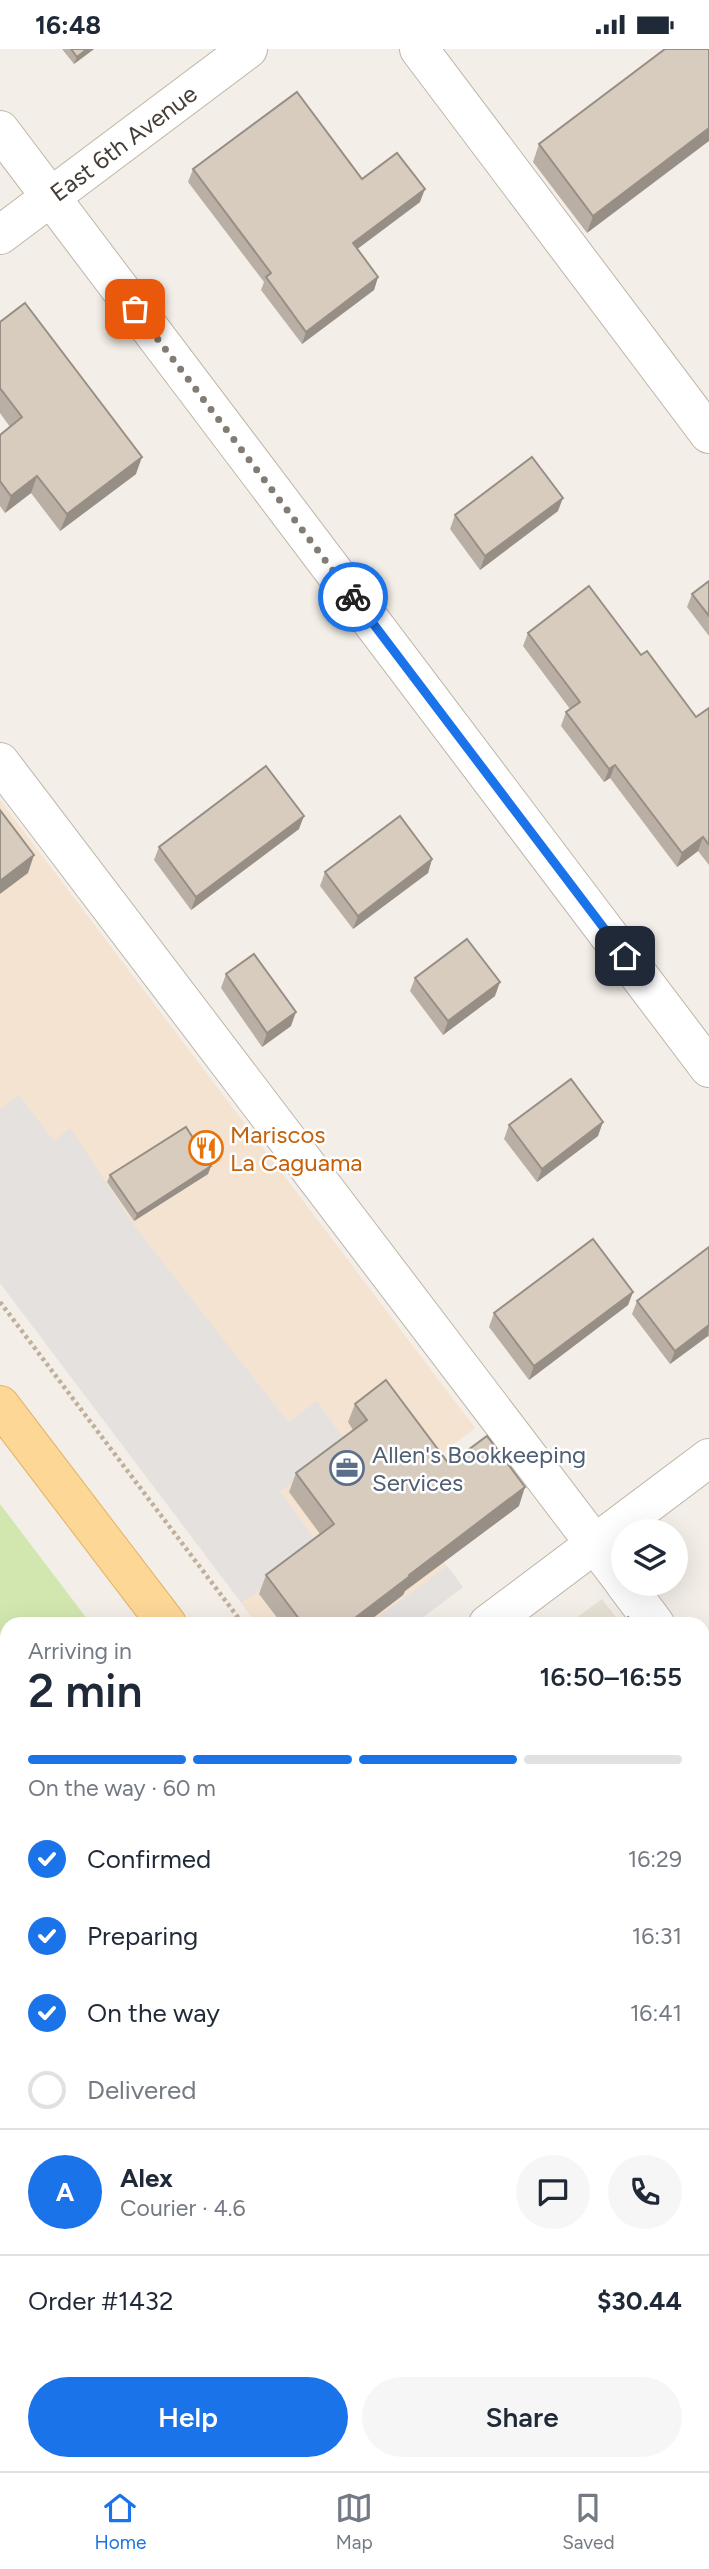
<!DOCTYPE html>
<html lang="en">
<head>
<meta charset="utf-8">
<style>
  :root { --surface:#fff; --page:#f6f6f7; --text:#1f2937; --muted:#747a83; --line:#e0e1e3; --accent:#1a73e8 }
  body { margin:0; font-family:Figtree,sans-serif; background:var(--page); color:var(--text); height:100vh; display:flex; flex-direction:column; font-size:26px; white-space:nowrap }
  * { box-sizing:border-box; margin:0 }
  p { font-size:23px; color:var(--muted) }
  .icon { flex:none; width:38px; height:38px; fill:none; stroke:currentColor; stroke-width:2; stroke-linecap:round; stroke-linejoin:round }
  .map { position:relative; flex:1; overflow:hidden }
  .drawer { position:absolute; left:0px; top:1568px; width:710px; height:854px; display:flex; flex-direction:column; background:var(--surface); border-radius:21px 21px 0 0; box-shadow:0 7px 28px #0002 }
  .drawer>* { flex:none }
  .controls { position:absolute; left:611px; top:1470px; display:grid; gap:14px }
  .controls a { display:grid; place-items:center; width:77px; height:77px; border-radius:50%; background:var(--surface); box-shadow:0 7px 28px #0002; font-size:35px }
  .pin { position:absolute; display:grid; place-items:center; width:60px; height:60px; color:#fff; margin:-30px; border-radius:14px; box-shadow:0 4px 10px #0006 }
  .courier { position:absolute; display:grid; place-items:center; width:70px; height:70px; margin:-35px; border:5px solid #1a73e8; border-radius:50%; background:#fff; color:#222; box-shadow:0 2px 9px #0007 }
  .headline em { font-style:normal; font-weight:600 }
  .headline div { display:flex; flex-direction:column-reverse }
  .headline { display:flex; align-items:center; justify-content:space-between; height:119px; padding:0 28px }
  h1 { font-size:46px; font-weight:600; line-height:52px }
  .bar { display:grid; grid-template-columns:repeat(4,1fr); gap:10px 7px; align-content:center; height:84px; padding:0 28px }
  .bar i { height:9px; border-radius:5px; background:var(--line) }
  .bar .current { background:var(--accent) }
  .bar p { grid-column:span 4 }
  .line { display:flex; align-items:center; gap:18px; padding:0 28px; border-top:2px solid var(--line) }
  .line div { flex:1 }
  .round { display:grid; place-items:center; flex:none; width:74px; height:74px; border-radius:37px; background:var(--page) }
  ol { padding:0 28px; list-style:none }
  li { display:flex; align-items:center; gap:21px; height:77px }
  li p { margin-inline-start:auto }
  li .icon { padding:7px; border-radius:50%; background:var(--accent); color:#fff; stroke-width:4 }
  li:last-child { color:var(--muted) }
  li i { width:38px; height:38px; border:4px solid var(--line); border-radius:50% }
  .cta { display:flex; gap:14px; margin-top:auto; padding:14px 28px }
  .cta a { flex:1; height:80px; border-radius:42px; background:var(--accent); color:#fff; font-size:28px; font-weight:600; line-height:80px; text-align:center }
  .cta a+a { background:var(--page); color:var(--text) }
  .status { display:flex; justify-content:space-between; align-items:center; height:49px; padding:0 35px; background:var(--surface); direction:ltr }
  .status svg { height:19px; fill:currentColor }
  .dock { display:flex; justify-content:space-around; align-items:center; height:98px; border-top:2px solid var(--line); background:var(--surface); font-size:19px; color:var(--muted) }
  .dock a { display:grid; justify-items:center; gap:4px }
  .dock .current { color:var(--accent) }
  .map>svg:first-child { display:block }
  .residential { fill:#e7e0d5 }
  .commercial { fill:#f5e3d2 }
  .green { fill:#d2e7b0 }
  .parking { fill:#e4e1df }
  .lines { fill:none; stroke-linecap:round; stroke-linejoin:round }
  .minor-casing { stroke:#beb5a9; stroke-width:40 }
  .major-casing { stroke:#e2b366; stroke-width:40 }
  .path { stroke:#c0b09b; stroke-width:4.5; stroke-dasharray:3.5 3.5; stroke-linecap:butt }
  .minor { stroke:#fff; stroke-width:38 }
  .major { stroke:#fdd796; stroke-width:38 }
  .wall { fill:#baafa4 }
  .shaded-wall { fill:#978f86 }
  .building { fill:#d8ccbf; stroke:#978f86; stroke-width:2 }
  .done { stroke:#837c74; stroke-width:7; stroke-dasharray:0 12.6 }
  .route { stroke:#1a73e8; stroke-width:9 }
  .labels { text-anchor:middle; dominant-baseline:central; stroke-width:5; stroke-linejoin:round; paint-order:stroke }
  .street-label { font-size:24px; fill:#463e36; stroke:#fff }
  .food-label { font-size:24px; fill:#c56008; stroke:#fff; text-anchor:start }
  .service-label { font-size:24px; fill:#4e5e75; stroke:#fff; text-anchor:start }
</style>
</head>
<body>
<div class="status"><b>16:48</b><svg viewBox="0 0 49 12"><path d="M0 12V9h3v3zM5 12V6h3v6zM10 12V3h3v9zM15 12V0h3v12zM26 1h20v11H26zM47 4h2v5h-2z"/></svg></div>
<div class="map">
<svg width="709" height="2422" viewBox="0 0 709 2422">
  <rect width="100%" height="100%" fill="#f3eee7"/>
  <!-- residential -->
  <polygon class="residential" points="602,1550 621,1575 568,1575"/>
  <!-- commercial -->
  <polygon class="commercial" points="0,751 475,1379 390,1443 463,1538 414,1575 257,1575 0,1234"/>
  <!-- green -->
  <polygon class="green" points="0,1455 91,1575 7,1575 7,2415 704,2415 704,2385 709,2393 709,2422 0,2422"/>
  <!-- parking -->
  <g class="parking">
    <polygon points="19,1046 54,1092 70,1079 136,1179 288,1373 317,1352 346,1393 280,1443 319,1496 242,1554 0,1234 0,1061"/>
    <polygon points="447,1517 463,1538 414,1575 369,1575"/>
    <polygon points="704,1963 709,1970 709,2163 704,2156"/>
  </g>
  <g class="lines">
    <!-- minor casing -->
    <g class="minor-casing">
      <g id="minor">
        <polyline points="419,0 709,385"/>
        <polyline points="0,81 709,1019"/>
        <path id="s1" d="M 0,186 L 248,0"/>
        <polyline points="0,713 623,1532"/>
        <polyline points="625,1535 655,1575"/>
        <polyline points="488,1575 709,1409"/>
        <polyline points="704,1641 709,1649"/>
      </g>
    </g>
    <!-- major casing -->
    <g class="major-casing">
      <g id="major">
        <polyline points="0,1356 167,1575"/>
        <polyline points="704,2286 709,2293"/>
      </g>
    </g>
    <!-- path -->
    <polyline class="path" points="0,1253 243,1575"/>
    <!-- minor -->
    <use href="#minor" class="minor"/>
    <!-- major -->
    <use href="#major" class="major"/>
  </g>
  <!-- wall -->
  <g class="wall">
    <polygon points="62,0 94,0 74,15"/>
    <polygon points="664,0 709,0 587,184 533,113 539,95 664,1"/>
    <polygon points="193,120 362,130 420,153 357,200 378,228 374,241 302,295 261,241 264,233 188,133"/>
    <polygon points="0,273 136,425 60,482 31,444 5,464 0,457 0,386 10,378 0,364"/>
    <polygon points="558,462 480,521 450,480 455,466"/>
    <polygon points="709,532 709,587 687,558 692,545"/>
    <polygon points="528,584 641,606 696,668 709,659 709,816 698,802 677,818 610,729 604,733 561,677 566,663 570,660 523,597"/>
    <polygon points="299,780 191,861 154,811 159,798"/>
    <polygon points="432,810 428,824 353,880 320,837 325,823"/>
    <polygon points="226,925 291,977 262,998 221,939"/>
    <polygon points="415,929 495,947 443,986 410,942"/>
    <polygon points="509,1076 598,1087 537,1133 504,1090"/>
    <polygon points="211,1117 208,1125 134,1172 107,1133 110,1126"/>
    <polygon points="709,1198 709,1288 708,1287 670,1315 632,1265 637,1252"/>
    <polygon points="633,1243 628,1256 529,1331 489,1278 494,1264"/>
    <polygon points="355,1355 449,1415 519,1457 405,1542 403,1546 365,1575 282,1575 259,1545 266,1526 320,1485 289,1443 296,1424 353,1381 348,1373"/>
    <polygon points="704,1694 709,1701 709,1951 704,1944"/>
    <polygon points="7,2091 7,2190 0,2181 0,2097"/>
    <polygon points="7,2223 7,2272 0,2263 0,2228"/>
    <polygon points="114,2415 564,2415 555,2422 119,2422"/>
  </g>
  <!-- shaded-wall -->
  <g class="shaded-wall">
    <polygon points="87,0 94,0 74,15 77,8"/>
    <polygon points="709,79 709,92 587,184 593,167"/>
    <polygon points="425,140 420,153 348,207 353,194"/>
    <polygon points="378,228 374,241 302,295 306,283"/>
    <polygon points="142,408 136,425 60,482 67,465"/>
    <polygon points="37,427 31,444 5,464 11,447"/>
    <polygon points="563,449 558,462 480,521 485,507"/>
    <polygon points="615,716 610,729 604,733 609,720"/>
    <polygon points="304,767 299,780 191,861 196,848"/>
    <polygon points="703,788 698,802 677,818 682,804"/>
    <polygon points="34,806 28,824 0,845 0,832"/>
    <polygon points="432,810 428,824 353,880 358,867"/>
    <polygon points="500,933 495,947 443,986 448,972"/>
    <polygon points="296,963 291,977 262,998 267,984"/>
    <polygon points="603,1073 598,1087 537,1133 542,1120"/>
    <polygon points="211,1117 208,1125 134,1172 137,1165"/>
    <polygon points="633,1243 628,1256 529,1331 534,1317"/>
    <polygon points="709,1276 708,1287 670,1315 675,1302"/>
    <polygon points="525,1438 519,1457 405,1542 403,1546 365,1575 347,1575 409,1526"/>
    <polygon points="195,2415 199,2415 196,2422 185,2422"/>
    <polygon points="544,2415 564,2415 555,2422 535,2422"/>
  </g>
  <!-- building -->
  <g class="building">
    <polygon points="71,0 87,0 77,8"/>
    <polygon points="665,0 709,0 709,79 593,167 539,95"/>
    <polygon points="297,43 362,130 397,104 425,140 353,194 378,228 306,283 266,228 271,224 193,120"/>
    <polygon points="25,254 142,408 67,465 37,427 11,447 0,432 0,386 22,368 0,339 0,273"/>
    <polygon points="532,408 563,449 485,507 455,466"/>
    <polygon points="709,532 709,567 692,545"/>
    <polygon points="589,537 641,606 647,602 696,668 709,659 709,796 703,788 682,804 615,716 609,720 566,663 580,653 528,584"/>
    <polygon points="266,717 304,767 196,848 159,798"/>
    <polygon points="0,761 34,806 0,832"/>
    <polygon points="400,767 432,810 358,867 325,823"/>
    <polygon points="467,890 500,933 448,972 415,929"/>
    <polygon points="254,905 296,963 267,984 226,925"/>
    <polygon points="571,1030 603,1073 542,1120 509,1076"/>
    <polygon points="186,1078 211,1117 137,1165 110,1126"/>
    <polygon points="593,1190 633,1243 534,1317 494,1264"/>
    <polygon points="709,1198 709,1276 675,1302 637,1252"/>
    <polygon points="386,1331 449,1415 487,1387 525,1438 409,1526 410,1527 347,1575 303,1575 266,1526 334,1475 296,1424 367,1371 355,1355"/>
    <polygon points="628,1568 634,1575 619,1575"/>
    <polygon points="704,1694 709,1701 709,1923 704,1915"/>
    <polygon points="7,2091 7,2159 0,2150 0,2097"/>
    <polygon points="7,2223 7,2242 0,2232 0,2228"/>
    <polygon points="137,2415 195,2415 185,2422 142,2422"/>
    <polygon points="204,2415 544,2415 535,2422 209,2422"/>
  </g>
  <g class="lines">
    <!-- done -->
    <polyline class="done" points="135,260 353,548"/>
    <!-- route -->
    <polyline class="route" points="353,548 625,907"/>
  </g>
  <!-- icons -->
  <defs>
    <g id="restaurant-ring" transform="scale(1.75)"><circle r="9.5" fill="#fff" stroke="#e8710a" stroke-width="1.5"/><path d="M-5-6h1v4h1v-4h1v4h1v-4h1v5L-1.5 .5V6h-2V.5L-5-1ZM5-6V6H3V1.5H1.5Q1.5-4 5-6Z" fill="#e8710a"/></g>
    <g id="office-ring" transform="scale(1.75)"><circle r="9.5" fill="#fff" stroke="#5c6f8a" stroke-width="1.5"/><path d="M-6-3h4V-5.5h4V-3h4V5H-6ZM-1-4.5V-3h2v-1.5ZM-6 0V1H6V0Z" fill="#5c6f8a"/></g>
  </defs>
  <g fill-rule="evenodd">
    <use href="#restaurant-ring" x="206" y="1099"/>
    <use href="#office-ring" x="347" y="1419"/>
  </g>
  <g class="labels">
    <!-- street labels -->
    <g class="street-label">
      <text stroke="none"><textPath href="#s1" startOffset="154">East 6th Avenue</textPath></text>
    </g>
    <!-- food labels -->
    <g class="food-label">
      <text x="230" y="1085">Mariscos<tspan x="230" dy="28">La Caguama</tspan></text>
    </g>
    <!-- service labels -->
    <g class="service-label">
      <text x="372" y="1405">Allen's Bookkeeping<tspan x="372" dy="28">Services</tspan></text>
    </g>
  </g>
</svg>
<div class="controls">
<a><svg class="icon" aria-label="layers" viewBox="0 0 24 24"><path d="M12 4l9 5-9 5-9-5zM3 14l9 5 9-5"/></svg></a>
</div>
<div class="pin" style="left:135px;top:260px;background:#ea580c"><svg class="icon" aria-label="bag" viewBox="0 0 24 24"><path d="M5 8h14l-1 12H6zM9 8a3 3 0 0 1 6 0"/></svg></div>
<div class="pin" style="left:625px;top:907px;background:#1f2937"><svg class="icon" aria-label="home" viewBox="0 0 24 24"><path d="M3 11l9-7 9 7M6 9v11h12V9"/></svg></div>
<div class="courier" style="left:353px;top:548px"><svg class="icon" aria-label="bike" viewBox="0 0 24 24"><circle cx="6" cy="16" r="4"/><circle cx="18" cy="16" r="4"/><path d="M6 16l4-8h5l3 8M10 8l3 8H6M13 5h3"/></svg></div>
<section class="drawer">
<div class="headline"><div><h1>2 min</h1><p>Arriving in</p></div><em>16:50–16:55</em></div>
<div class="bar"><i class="current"></i><i class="current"></i><i class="current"></i><i></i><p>On the way · 60 m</p></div>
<ol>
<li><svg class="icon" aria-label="check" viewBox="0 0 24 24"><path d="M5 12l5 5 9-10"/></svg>Confirmed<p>16:29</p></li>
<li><svg class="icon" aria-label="check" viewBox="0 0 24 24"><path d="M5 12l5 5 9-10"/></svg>Preparing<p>16:31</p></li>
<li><svg class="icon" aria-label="check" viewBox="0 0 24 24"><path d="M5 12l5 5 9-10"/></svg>On the way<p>16:41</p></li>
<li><i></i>Delivered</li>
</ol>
<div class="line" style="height:126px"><b class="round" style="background:var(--accent);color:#fff">A</b><div><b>Alex</b><p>Courier · 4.6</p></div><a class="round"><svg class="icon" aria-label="chat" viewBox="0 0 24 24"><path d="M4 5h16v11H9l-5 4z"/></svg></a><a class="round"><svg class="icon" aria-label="phone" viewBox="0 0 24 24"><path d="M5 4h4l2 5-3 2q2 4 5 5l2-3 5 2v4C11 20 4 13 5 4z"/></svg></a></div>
<div class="line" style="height:91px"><div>Order #1432</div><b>$30.44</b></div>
<div class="cta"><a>Help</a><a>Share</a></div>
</section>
</div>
<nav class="dock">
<a class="current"><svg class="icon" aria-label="home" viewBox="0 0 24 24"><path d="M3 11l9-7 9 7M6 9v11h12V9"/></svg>Home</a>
<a><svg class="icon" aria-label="map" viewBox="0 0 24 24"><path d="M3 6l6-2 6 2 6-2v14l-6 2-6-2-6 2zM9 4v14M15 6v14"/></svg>Map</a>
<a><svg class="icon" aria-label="saved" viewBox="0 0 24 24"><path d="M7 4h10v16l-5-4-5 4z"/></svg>Saved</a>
</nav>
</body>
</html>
